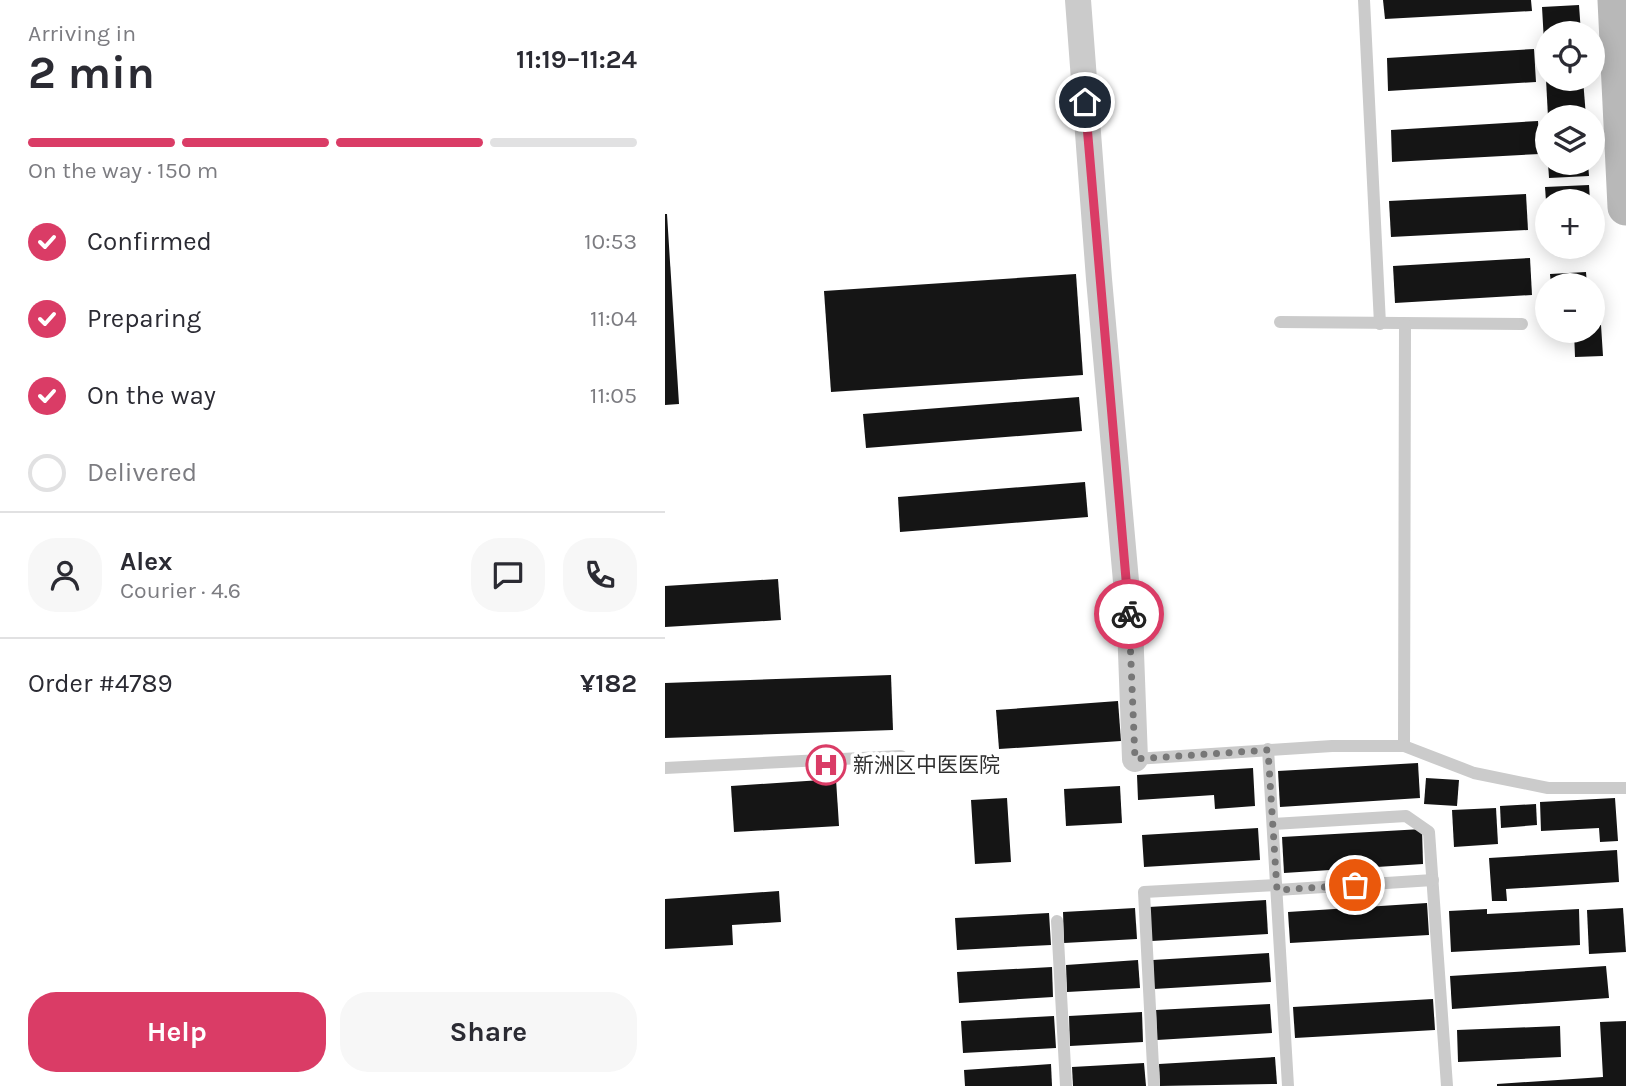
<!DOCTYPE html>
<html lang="en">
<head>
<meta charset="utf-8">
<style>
  :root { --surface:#fff; --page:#f7f7f7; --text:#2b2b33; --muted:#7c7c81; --line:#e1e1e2; --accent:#da3c66 }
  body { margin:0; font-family:Karla,"Noto Sans SC",sans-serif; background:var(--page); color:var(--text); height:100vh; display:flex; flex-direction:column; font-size:26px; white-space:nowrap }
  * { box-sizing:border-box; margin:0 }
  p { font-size:23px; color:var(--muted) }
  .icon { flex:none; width:38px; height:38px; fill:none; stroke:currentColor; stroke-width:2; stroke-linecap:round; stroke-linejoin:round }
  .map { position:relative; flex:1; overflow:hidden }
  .panel { display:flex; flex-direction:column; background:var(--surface); width:665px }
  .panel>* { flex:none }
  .tools { position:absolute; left:870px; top:21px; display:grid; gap:14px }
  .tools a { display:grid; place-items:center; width:70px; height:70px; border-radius:50%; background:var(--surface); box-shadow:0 4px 18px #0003; font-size:35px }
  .pin { position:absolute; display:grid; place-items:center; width:60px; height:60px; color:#fff; margin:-30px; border:4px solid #fff; border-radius:50%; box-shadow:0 2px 7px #0007 }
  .courier { position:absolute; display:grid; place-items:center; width:70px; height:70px; margin:-35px; border:5px solid #da3c66; border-radius:50%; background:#fff; color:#222; box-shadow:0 2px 9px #0007 }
  .headline em { font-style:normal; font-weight:700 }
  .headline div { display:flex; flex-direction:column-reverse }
  .headline { display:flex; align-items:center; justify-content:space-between; height:119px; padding:0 28px }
  h1 { font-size:46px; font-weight:700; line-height:52px }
  .bar { display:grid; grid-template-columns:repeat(4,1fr); gap:10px 7px; align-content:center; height:84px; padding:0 28px }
  .bar i { height:9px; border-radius:5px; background:var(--line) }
  .bar .current { background:var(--accent) }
  .bar p { grid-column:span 4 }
  .line { display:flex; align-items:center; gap:18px; padding:0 28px; border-top:2px solid var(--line) }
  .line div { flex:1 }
  .round { display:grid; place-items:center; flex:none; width:74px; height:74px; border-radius:28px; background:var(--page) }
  ol { padding:0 28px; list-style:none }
  li { display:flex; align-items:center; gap:21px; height:77px }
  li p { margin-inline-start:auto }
  li .icon { padding:7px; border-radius:50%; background:var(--accent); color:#fff; stroke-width:4 }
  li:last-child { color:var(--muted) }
  li i { width:38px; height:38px; border:4px solid var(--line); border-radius:50% }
  .action { display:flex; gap:14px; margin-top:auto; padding:14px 28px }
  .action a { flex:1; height:80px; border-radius:28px; background:var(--accent); color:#fff; font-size:28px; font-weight:700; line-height:80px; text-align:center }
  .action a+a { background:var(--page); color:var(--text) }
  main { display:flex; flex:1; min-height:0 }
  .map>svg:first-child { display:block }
  .building { fill:#151515 }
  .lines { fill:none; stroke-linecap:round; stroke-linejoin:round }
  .lane { stroke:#cbcbcb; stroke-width:12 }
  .street { stroke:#cbcbcb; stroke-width:26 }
  .secondary { stroke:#b8b8b8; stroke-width:37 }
  .done { stroke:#777; stroke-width:7; stroke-dasharray:0 12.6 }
  .route { stroke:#da3c66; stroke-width:9 }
  .labels { text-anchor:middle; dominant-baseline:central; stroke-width:7; stroke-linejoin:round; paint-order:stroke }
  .poi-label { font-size:21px; fill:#2e2e2e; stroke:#fff; text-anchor:start }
</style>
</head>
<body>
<main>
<section class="panel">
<div class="headline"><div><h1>2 min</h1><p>Arriving in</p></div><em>11:19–11:24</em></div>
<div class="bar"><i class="current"></i><i class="current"></i><i class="current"></i><i></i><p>On the way · 150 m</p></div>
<ol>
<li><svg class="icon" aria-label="check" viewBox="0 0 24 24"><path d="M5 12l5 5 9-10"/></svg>Confirmed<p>10:53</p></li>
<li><svg class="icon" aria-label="check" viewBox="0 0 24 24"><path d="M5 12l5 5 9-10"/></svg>Preparing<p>11:04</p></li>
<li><svg class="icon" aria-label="check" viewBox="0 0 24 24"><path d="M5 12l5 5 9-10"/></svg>On the way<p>11:05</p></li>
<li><i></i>Delivered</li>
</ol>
<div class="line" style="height:126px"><a class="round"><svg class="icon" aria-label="person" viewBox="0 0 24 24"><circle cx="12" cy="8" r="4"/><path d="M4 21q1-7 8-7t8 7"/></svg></a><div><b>Alex</b><p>Courier · 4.6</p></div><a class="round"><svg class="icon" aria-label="chat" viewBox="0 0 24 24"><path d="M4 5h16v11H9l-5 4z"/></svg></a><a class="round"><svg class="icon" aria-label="phone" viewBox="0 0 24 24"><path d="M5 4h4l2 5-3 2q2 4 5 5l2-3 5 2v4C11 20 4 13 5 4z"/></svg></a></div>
<div class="line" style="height:91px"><div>Order #4789</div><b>¥182</b></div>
<div class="action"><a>Help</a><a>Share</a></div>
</section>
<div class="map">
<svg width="961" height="1086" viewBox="0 0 961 1086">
  <rect width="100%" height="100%" fill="#fff"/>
  <!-- building -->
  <g class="building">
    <polygon points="718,0 866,0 867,11 720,19"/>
    <polygon points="914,5 916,33 882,33 882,60 880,60 877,7"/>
    <polygon points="869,49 871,82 723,91 722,58"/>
    <polygon points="881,79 918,79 921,117 883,117"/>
    <polygon points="873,121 875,154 727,162 726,130"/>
    <polygon points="883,163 923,163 924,176 884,178"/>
    <polygon points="924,185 925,201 881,201 880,187"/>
    <polygon points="861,194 863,230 726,237 724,201"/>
    <polygon points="0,214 2,214 14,404 0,405"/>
    <polygon points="865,258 867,295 730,303 728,266"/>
    <polygon points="921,272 922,285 886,285 885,274"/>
    <polygon points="411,274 418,375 166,392 159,291"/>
    <polygon points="936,325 938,356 910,357 909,331 928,331 928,326"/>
    <polygon points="414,397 417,431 201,448 198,414"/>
    <polygon points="420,482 423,517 235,532 233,497"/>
    <polygon points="113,579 116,620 0,627 0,586"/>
    <polygon points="226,675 228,730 0,738 0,683"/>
    <polygon points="453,701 456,741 334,749 331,710"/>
    <polygon points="753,763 755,798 615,807 613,771"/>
    <polygon points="588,768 590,806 550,809 549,795 473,800 472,775"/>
    <polygon points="761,778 794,780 792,806 759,804"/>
    <polygon points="171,779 174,826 69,832 66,786"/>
    <polygon points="455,786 457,823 401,826 399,789"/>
    <polygon points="342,798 346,862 310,864 306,800"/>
    <polygon points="950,798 953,841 935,842 934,828 876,831 875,802"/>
    <polygon points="871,804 872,825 836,828 835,806"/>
    <polygon points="831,808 833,844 789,847 787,810"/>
    <polygon points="593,828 595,860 479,867 477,835"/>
    <polygon points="757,829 758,864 619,873 617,837"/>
    <polygon points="952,850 954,882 841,889 842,901 827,901 824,858"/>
    <polygon points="114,891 116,922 67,925 68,945 0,949 0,899"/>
    <polygon points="601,900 603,934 487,941 484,907"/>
    <polygon points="762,903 764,935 625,943 623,912"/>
    <polygon points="470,908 472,939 399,943 398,912"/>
    <polygon points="958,908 961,952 924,954 922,910"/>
    <polygon points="822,909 822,914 914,909 915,945 786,952 784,911"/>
    <polygon points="384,913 386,945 292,950 290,918"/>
    <polygon points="604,953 606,982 489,989 488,960"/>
    <polygon points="473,960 475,988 402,992 401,965"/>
    <polygon points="941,966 944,998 787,1009 785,976"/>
    <polygon points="387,967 388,997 294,1003 292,972"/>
    <polygon points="768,999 770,1030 630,1038 628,1007"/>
    <polygon points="605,1004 607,1033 492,1040 491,1010"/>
    <polygon points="477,1012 478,1042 405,1046 404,1016"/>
    <polygon points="389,1016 391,1048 298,1053 296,1021"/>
    <polygon points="961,1021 961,1086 832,1086 832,1084 938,1077 935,1022"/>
    <polygon points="895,1026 896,1057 793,1062 792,1030"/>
    <polygon points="610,1057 612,1084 495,1086 494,1064"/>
    <polygon points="479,1063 481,1086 408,1086 407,1067"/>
    <polygon points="386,1064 387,1086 300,1086 299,1070"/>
  </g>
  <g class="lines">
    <!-- lane -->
    <g class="lane">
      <polyline points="699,0 715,324"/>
      <polyline points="615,322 857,324"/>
      <polyline points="739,746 740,325"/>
      <polyline points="603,749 623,1086"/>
      <polyline points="470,759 667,746 739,746 809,773 883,788 961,788"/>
      <polyline points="0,768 236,756"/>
      <polyline points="608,824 741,816 764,832 782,1086"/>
      <polyline points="612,890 768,880"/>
      <polyline points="392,921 401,1086"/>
      <polyline points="489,1086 479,892 611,885"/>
    </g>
    <!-- street -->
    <polyline class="street" points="413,0 434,279 465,626 470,759"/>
    <!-- secondary -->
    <polyline class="secondary" points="951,0 961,207"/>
  </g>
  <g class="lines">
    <!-- done -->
    <polyline class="done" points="464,614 470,759 603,750 612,890 690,885"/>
    <!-- route -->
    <polyline class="route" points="420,102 464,614"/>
  </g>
  <!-- icons -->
  <defs>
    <g id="hospital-ring" transform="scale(2.0125)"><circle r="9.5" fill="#fff" stroke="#da3c66" stroke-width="1.5"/><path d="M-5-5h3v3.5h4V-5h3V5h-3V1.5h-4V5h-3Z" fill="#da3c66"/></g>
  </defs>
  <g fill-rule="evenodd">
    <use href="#hospital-ring" x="161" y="765"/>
  </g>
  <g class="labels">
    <!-- poi labels -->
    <g class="poi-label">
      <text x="188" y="765">新洲区中医医院</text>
    </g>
  </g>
</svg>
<div class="tools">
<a><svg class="icon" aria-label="locate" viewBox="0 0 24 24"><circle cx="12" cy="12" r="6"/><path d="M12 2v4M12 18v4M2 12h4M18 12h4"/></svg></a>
<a><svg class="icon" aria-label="layers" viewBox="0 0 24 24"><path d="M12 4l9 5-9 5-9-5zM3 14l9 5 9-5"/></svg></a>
<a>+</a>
<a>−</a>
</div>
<div class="pin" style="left:690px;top:885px;background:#ea580c"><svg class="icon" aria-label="bag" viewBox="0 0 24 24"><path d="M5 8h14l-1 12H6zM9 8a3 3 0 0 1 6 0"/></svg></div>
<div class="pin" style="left:420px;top:102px;background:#1f2937"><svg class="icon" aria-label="home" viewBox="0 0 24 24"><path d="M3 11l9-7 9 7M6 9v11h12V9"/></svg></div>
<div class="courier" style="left:464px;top:614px"><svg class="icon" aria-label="bike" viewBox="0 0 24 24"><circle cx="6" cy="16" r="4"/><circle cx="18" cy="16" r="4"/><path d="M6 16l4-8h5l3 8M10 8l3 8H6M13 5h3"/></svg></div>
</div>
</main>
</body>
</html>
